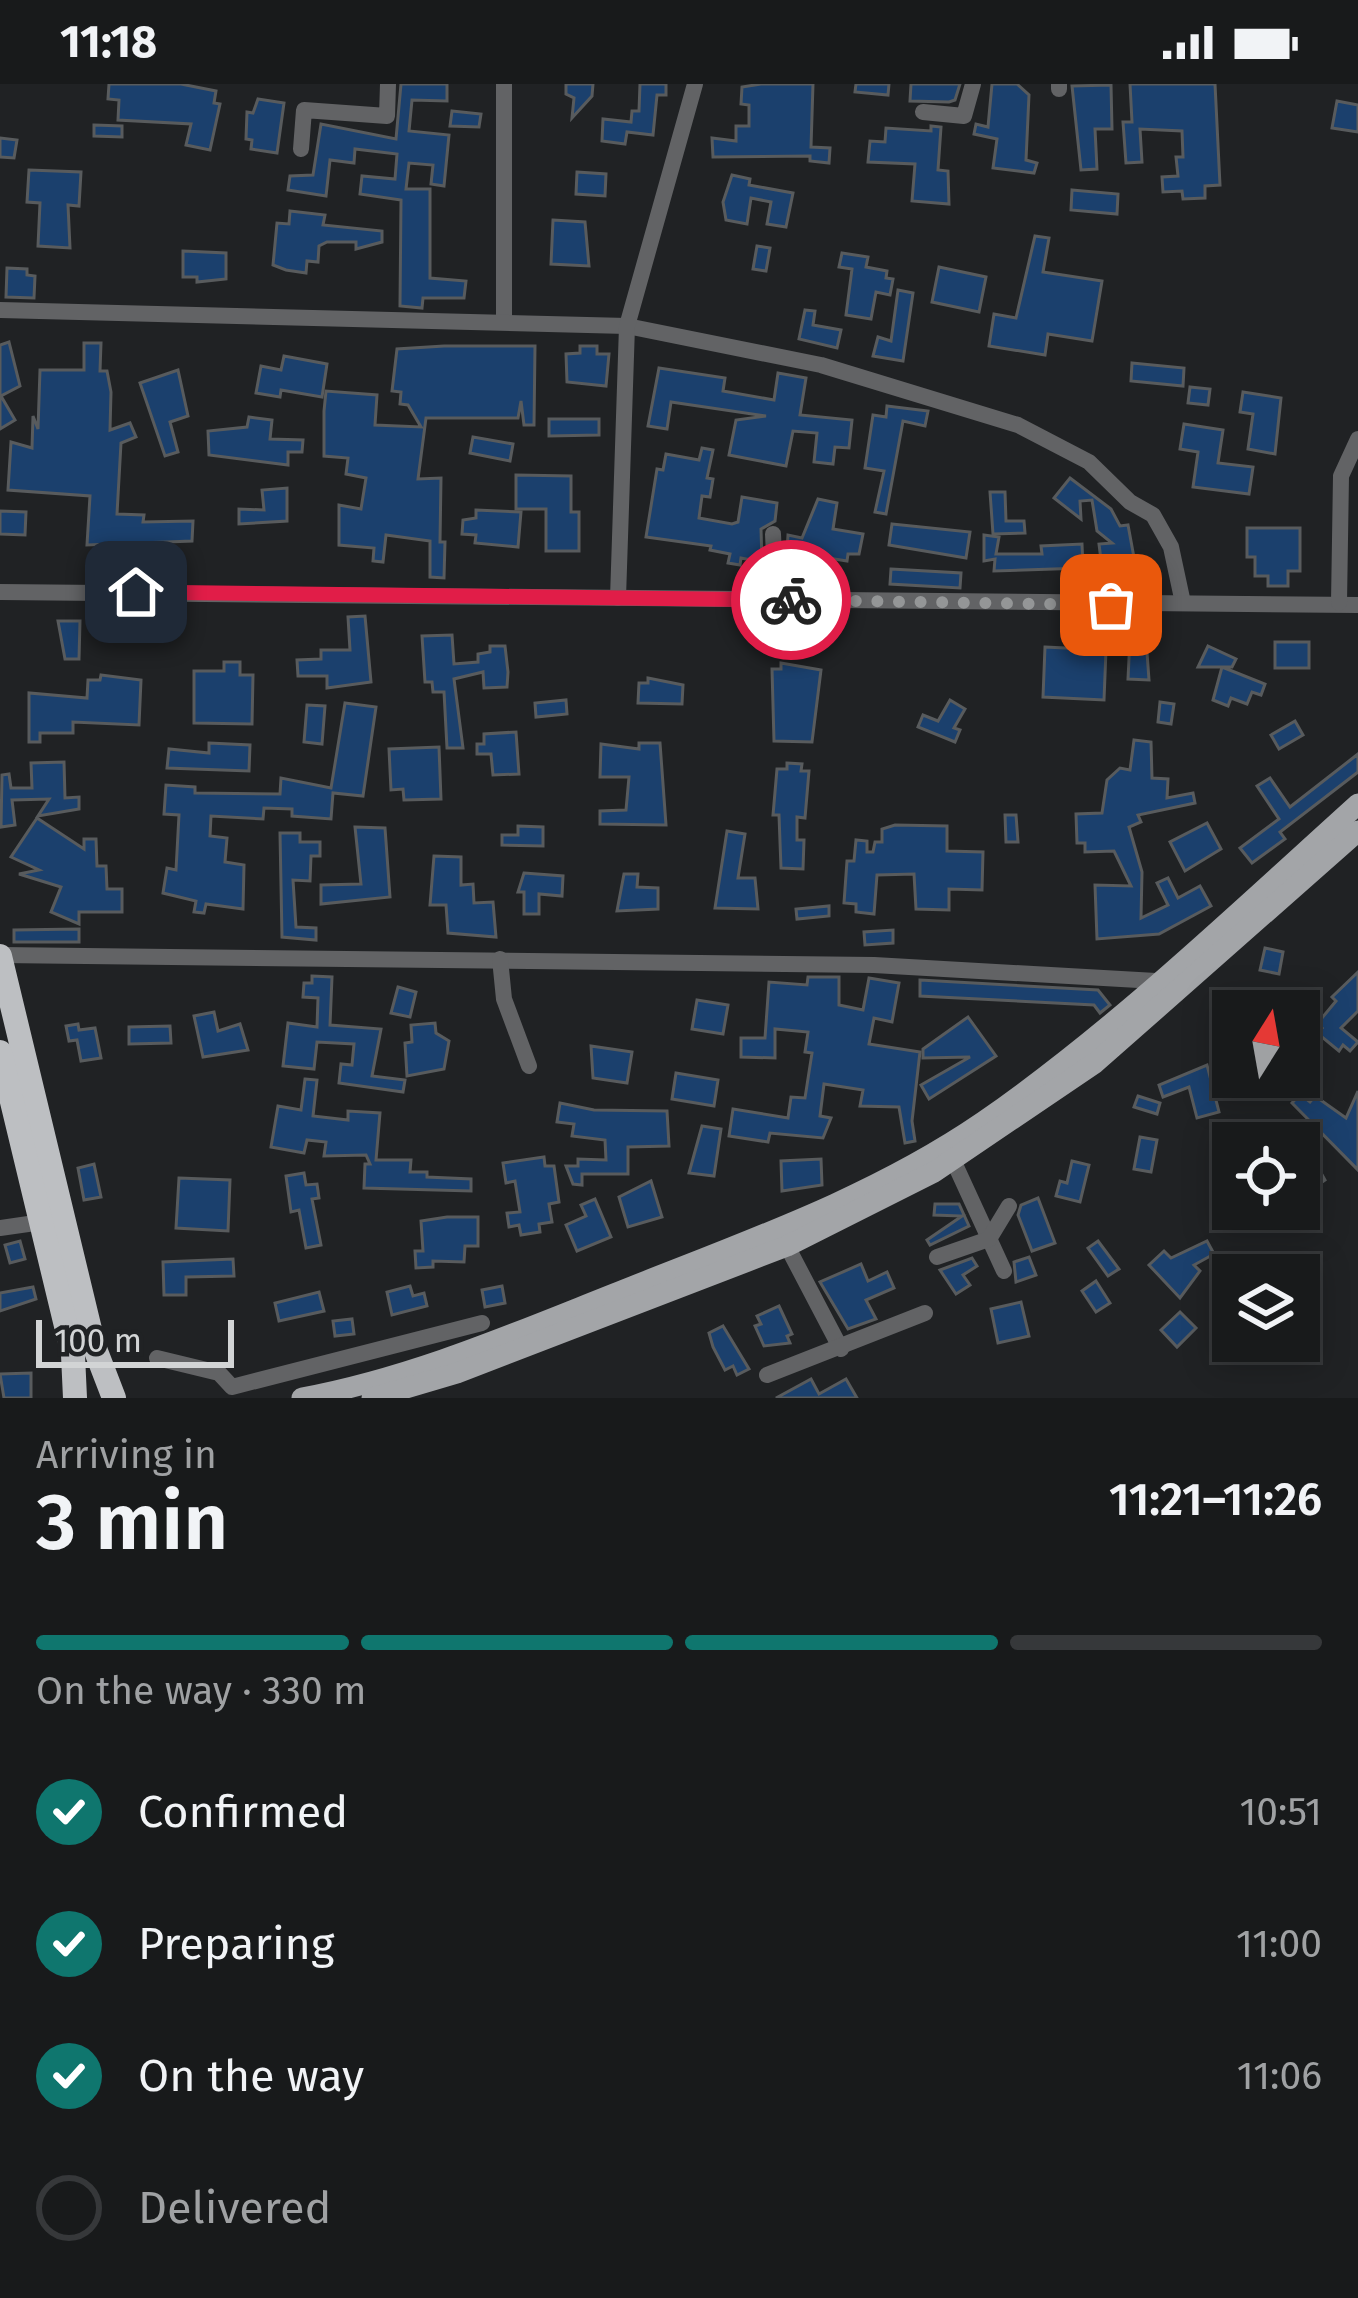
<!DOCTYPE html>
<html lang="en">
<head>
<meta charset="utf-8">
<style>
  :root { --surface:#181a1b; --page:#252728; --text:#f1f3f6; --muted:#9fa1a3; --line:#36383a; --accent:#0f766e }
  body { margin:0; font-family:"Fira Sans",sans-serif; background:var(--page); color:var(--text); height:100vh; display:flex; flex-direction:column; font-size:45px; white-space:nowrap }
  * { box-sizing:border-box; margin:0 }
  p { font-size:39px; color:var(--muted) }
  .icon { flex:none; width:66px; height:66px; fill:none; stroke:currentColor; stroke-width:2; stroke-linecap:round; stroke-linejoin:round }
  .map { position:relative; height:1314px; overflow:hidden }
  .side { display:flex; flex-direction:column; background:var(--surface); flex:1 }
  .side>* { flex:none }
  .needle { width:78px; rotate:11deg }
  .fabs { position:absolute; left:1212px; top:906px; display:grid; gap:24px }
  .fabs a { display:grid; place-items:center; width:108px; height:108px; border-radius:0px; background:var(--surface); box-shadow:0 6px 30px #0003,0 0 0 3px var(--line); font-size:60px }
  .scale { position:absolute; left:36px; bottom:30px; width:198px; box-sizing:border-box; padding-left:12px; border:6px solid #d2d4d5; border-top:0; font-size:33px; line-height:42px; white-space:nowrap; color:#d2d4d5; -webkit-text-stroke:9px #202224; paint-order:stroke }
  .pin { position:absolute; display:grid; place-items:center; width:102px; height:102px; color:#fff; margin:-51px; border-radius:24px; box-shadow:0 6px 18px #0006 }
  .courier { position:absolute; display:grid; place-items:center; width:120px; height:120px; margin:-60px; border:9px solid #e11d48; border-radius:50%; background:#fff; color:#222; box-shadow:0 3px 15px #0007 }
  .head em { font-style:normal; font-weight:600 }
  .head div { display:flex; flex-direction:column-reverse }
  .head { display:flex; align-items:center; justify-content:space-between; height:204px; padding:0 36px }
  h1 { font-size:78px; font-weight:600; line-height:90px }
  .bar { display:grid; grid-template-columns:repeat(4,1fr); gap:18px 12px; align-content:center; height:144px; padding:0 36px }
  .bar i { height:15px; border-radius:9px; background:var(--line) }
  .bar .selected { background:var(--accent) }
  .bar p { grid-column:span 4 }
  ol { padding:0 36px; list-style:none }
  li { display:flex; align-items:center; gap:36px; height:132px }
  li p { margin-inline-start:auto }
  li .icon { padding:12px; border-radius:50%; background:var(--accent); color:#fff; stroke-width:4 }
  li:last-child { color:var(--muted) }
  li i { width:66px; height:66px; border:6px solid var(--line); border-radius:50% }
  .status { display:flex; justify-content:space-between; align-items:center; height:84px; padding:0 60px; background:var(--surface); direction:ltr }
  .status svg { height:33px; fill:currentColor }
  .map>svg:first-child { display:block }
  .building { fill:#1b406d; stroke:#585b5d; stroke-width:3 }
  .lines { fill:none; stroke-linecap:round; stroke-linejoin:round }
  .minor { stroke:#626365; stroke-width:16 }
  .major { stroke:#a3a5a8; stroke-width:21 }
  .highway { stroke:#bdbfc2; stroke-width:24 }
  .done { stroke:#949697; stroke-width:12; stroke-dasharray:0 21.6 }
  .route { stroke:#e11d48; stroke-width:15 }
</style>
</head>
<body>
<div class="status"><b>11:18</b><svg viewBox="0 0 49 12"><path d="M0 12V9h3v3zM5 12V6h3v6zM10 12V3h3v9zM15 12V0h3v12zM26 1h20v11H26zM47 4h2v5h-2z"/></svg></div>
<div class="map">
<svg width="1358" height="1314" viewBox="0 0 1358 1314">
  <rect width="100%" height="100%" fill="#202224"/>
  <!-- building -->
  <g class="building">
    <polygon points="109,0 181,0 216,7 214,19 220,20 210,66 186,61 191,40 118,36 119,16 108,15"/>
    <polygon points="401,0 447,0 447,17 412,16 409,47 449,51 444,102 431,100 433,81 409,79 406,105 430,105 430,194 466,197 464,214 423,214 422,224 400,222 401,116 360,110 362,92 395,95 397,70 355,65 354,79 330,76 326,112 288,106 290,92 313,91 321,40 396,55"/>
    <polygon points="566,0 593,0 592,12 572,34 574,14 566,10"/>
    <polygon points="640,0 666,0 666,11 657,11 653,51 627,48 625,60 602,57 603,35 631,38 632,27 639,27"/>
    <polygon points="761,0 813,0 811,63 830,64 829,79 810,77 810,72 713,73 712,54 736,57 736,42 749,42 749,21 741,20 742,3"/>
    <polygon points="856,0 889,0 888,11 855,8"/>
    <polygon points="911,0 960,0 955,16 949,18 910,17"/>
    <polygon points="992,0 1017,0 1029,11 1026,76 1037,79 1034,89 993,84 997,55 974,50 976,40 988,43"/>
    <polygon points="1130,0 1215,0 1220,101 1205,102 1205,114 1183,115 1182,107 1163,108 1162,93 1178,92 1176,73 1183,73 1182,47 1140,45 1142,78 1126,79 1123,38 1132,38"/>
    <polygon points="1111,1 1112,45 1095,45 1097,85 1081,86 1072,2"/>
    <polygon points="258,15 284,19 277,69 251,65 252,56 246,55 247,28 253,29"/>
    <polygon points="1337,17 1358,21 1358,48 1332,44"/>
    <polygon points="452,27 481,30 479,43 450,42"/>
    <polygon points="94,41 122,42 122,53 94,52"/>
    <polygon points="931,42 941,43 938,86 948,87 949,120 912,117 915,80 868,78 870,57 885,58 886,44 931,47"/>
    <polygon points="0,54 17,56 14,74 0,73"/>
    <polygon points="29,86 81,88 79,122 68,121 70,164 38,162 40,119 27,118"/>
    <polygon points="577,88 606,90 605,112 576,110"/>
    <polygon points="732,91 750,95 749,101 793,109 786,143 767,140 771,118 751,114 747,140 726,136 723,118"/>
    <polygon points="1072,106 1118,110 1117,130 1071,126"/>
    <polygon points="290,127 325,131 323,141 382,147 382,158 356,165 356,158 327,158 319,162 318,178 307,177 306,189 286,186 273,181 277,139 289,140"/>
    <polygon points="553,136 585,138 589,182 551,180"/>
    <polygon points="1035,152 1049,154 1043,188 1102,197 1092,257 1048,250 1045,271 989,262 994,230 1016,234"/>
    <polygon points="757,162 770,164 766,187 753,185"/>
    <polygon points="183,167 226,169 226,195 197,198 197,193 183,193"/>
    <polygon points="842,169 868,173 866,183 887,187 886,194 893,195 890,211 876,208 871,235 846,231 852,185 839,183"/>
    <polygon points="939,183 986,193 979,228 932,218"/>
    <polygon points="7,184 27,185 27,191 35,192 34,214 6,213"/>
    <polygon points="898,206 913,209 903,277 873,272 878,253 891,257"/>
    <polygon points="805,226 815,227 813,241 841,246 837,264 799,255"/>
    <polygon points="9,258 20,302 1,312 15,336 0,345 0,261"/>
    <polygon points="84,259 101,259 100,287 107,287 111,308 110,346 130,339 136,353 121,359 117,430 144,431 143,438 193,437 192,457 87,461 90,412 8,406 11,358 32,364 33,332 38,345 40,286 84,286"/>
    <polygon points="444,262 535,262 534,341 524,341 521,317 518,334 426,334 418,395 441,394 440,458 445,458 444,494 430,493 430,457 386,451 383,478 373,477 374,464 339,461 339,421 361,425 366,394 346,390 348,374 324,372 324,327 326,307 377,311 375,341 421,343 408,321 400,320 401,308 392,307 397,265"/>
    <polygon points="580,262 597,262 597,270 609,270 606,302 567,298 566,270 580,269"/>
    <polygon points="284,272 327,280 322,313 281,306 280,313 256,309 261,282 281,286"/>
    <polygon points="1132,279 1184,284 1183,302 1131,297"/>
    <polygon points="659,284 725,294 723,307 774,316 778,289 806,294 800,331 852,336 849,364 835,363 833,380 814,378 817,349 793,347 786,382 729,371 736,336 766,332 671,318 667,345 648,342"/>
    <polygon points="178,286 188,332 170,338 178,368 165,372 140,299"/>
    <polygon points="1190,303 1210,305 1208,321 1188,319"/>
    <polygon points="1243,308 1281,314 1275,370 1248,365 1253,330 1240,328"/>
    <polygon points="887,322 928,327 925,342 903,337 886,430 875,428 884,387 865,384 873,331 886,333"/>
    <polygon points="249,333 272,336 270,355 303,356 302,368 288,368 288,381 209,371 208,347 247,343"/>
    <polygon points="549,335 599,335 599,351 549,352"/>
    <polygon points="1184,340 1223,346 1218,379 1253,383 1249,410 1193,403 1198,368 1180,365"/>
    <polygon points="473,353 513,360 510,377 470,369"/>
    <polygon points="702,364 713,366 707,394 713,395 710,413 702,412 699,434 732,440 738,438 742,413 777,419 775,437 761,445 762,478 741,474 740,481 728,479 730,470 710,466 711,462 646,453 657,385 663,386 666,370 699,376"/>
    <polygon points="516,391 571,392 571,428 579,428 579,467 546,467 546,425 516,425"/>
    <polygon points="1070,394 1111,425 1120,442 1128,441 1135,479 1102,484 1099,460 1112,459 1097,447 1092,416 1080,417 1081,435 1054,414"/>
    <polygon points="287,404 287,437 239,440 239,425 264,426 262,406"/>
    <polygon points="990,408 1005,408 1006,437 1024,437 1025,449 993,450"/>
    <polygon points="818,415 837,419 833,445 863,450 859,470 848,470 847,477 828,474 827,481 814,479 815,471 787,466 788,451 802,454"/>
    <polygon points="476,426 521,428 518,463 475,459 476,451 462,450 463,436 476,434"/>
    <polygon points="0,427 26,428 25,451 0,450"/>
    <polygon points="892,440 970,448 966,474 889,461"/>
    <polygon points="1247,444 1300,444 1300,487 1288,487 1288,502 1268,502 1268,492 1255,492 1255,473 1247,473"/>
    <polygon points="984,451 999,453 996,470 1042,470 1041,462 1082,460 1083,484 994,487 995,475 984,477"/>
    <polygon points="891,485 961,489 960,504 890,500"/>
    <polygon points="365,532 371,598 327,604 327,592 298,592 297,576 321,575 321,566 350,566 348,533"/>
    <polygon points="58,537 80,537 79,575 65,575"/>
    <polygon points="452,551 454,580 478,578 478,570 490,568 490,562 505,562 508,588 507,603 484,604 483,588 454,595 463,664 447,664 444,608 433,608 432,598 425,598 422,552"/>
    <polygon points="1130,554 1146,555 1149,596 1128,595"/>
    <rect x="1275" y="558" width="34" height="26"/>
    <polygon points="1208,562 1236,575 1232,583 1222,583 1265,600 1261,611 1252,608 1247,620 1231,614 1228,622 1213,616 1222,583 1198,583"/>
    <polygon points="1045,563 1106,566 1104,616 1043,613"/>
    <polygon points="224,578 240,578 240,591 253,591 252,640 194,639 194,587 224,587"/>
    <polygon points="781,579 821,586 812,658 774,657 772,585 781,585"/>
    <polygon points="101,591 141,596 139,641 73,638 73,649 40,649 40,658 29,658 29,609 87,614 88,596 100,596"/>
    <polygon points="648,594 683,601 682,620 638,619 639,599 648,599"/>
    <polygon points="566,616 567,630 536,633 535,619"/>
    <polygon points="950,616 965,625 954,644 960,646 955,658 918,643 923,631 938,637"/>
    <polygon points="1160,618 1174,620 1171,640 1158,638"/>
    <polygon points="345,619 376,623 363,712 333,709 331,735 292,732 292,725 264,724 263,735 211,732 210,752 227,754 225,778 244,781 243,825 206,820 204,829 194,828 196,817 163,809 167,784 176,786 179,731 164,730 166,701 195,703 195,709 280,710 281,694 331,704"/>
    <polygon points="307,621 325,622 322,660 304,658"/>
    <polygon points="1295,637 1303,651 1279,665 1271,651"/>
    <polygon points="516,648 519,690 493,691 491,670 477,670 477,660 484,660 484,650"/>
    <polygon points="1134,656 1151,658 1152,694 1168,695 1167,714 1193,709 1195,719 1138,731 1141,738 1129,743 1142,788 1141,834 1168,821 1157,799 1168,794 1178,814 1200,802 1211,822 1159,850 1097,855 1095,801 1131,802 1114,767 1085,768 1085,759 1077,759 1076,730 1102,729 1107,696 1120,684 1130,686"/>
    <polygon points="209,659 250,661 249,687 167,684 169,665 209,669"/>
    <polygon points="639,659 660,659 666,741 600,740 600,727 626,726 629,693 600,693 601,660 639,665"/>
    <polygon points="439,663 441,715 404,716 403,705 391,706 389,665"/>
    <polygon points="1358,670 1358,688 1280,748 1285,755 1252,779 1240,764 1279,735 1257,702 1270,694 1290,723"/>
    <polygon points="64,678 65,714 79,713 79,725 38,732 49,715 12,716 15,741 1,743 2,691 9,690 11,704 32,704 31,679"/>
    <polygon points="787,679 802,680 801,687 809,687 805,734 797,733 797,756 804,756 803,785 781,784 779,731 773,731 777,685 787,685"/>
    <polygon points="1005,731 1016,731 1018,758 1006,758"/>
    <polygon points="37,734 84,765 84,755 96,755 97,782 106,782 107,805 122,805 122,828 79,828 79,840 51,828 61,803 19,790 39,786 11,773"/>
    <polygon points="1207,739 1221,765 1185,787 1170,758"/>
    <polygon points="895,741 947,742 947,767 983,768 982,806 949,805 949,826 916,825 914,790 877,791 874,830 856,828 856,820 844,819 847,777 854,777 856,756 867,757 867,768 873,768 875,758 882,758 882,745"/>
    <polygon points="518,742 543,743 543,762 502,761 502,751 518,751"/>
    <polygon points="355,743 385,744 390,813 321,820 321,801 361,800"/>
    <polygon points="727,747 745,750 738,794 755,794 758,825 715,824"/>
    <polygon points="280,749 300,749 300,758 320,758 320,772 311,772 310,797 293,796 296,843 316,844 316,856 282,853"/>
    <polygon points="434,772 461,773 461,801 473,800 474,819 493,818 496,853 448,849 446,821 430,821"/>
    <polygon points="524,789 563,792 562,812 539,810 539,830 524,830 524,808 518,808"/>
    <polygon points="624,790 638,790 637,803 658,804 658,825 617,827"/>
    <polygon points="829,822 829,832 797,835 796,825"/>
    <polygon points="79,845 79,858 14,858 14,846"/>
    <polygon points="893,846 893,859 865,861 864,848"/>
    <polygon points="1265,864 1283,868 1279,890 1260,886"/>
    <polygon points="1358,888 1358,927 1341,944 1358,958 1350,967 1343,961 1339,967 1317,949 1322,944 1317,940 1336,917 1332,913"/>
    <polygon points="312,892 332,893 330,941 381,945 372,992 405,996 403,1008 339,999 341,980 352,981 354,960 317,958 314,985 283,982 288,939 317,943 318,914 303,913 304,899 312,899"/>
    <polygon points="808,893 839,893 839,921 863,926 869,894 899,899 892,938 874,934 869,960 920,968 912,1037 915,1057 905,1059 899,1023 860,1022 863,1006 824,1000 820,1032 831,1034 823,1054 770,1049 768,1058 729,1052 733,1025 788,1034 791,1013 805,1014 812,969 805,968 808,948 775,945 775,974 741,973 741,954 765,954 769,898 807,901"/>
    <polygon points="920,896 1098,906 1110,921 1100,929 1094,921 920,912"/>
    <polygon points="398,903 416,908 410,933 391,929"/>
    <polygon points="697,916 728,921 723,950 692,945"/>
    <polygon points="214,928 218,947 240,940 248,966 203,973 194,932"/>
    <polygon points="968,933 996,972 929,1015 921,1001 970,973 923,974 923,965"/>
    <polygon points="435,939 436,949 449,957 444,985 407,992 405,959 412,958 411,941"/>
    <polygon points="78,940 79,946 95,944 101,974 81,977 77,956 69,957 66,942"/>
    <polygon points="170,942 171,959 129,960 129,943"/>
    <polygon points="591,962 632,968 627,999 593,994"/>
    <polygon points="1207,981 1219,1028 1197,1034 1189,1003 1163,1013 1159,1001"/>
    <polygon points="676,989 718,996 714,1022 672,1015"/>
    <polygon points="305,995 317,996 313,1032 348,1036 348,1027 380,1029 376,1076 411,1076 410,1088 427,1088 427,1093 471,1095 471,1107 364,1104 365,1080 370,1080 366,1071 324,1072 326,1058 307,1056 304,1069 271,1063 278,1022 301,1026"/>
    <polygon points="1358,1007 1358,1086 1292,1019 1300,1010 1310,1018 1315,1012 1346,1034"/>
    <polygon points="1138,1012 1160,1019 1157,1030 1134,1023"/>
    <polygon points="560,1019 594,1026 667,1027 669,1062 628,1063 628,1090 582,1090 582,1101 573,1100 566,1082 578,1082 578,1075 606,1076 605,1056 572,1052 574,1040 557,1038"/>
    <polygon points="702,1042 721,1045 714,1092 689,1089"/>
    <polygon points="1299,1049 1325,1096 1305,1110 1299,1101"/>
    <polygon points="1140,1053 1157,1056 1151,1088 1134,1085"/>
    <polygon points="544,1073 545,1082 554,1082 559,1118 549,1120 552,1138 539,1140 540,1148 521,1151 519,1141 509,1143 507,1129 520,1128 515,1097 506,1099 503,1079"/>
    <polygon points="821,1075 822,1101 782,1107 781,1077"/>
    <polygon points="1072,1077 1089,1081 1080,1118 1056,1112 1060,1097 1067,1099"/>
    <polygon points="94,1080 101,1113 84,1116 78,1084"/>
    <polygon points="304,1089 306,1101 317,1100 319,1114 312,1115 321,1161 306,1164 299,1126 291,1128 286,1092"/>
    <polygon points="179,1094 230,1096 228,1147 176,1144"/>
    <polygon points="651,1097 662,1133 628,1143 619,1113"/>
    <polygon points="1038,1114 1055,1159 1032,1167 1018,1131 1021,1121"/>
    <polygon points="595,1115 611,1153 577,1167 566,1141 586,1132 581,1121"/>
    <polygon points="935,1120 959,1120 969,1142 930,1161 927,1156 962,1132 934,1131"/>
    <polygon points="447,1133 478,1133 478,1162 465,1162 464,1178 433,1177 433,1183 416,1184 415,1167 423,1167 421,1137"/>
    <polygon points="20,1157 25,1175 10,1179 5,1161"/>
    <polygon points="1098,1157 1119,1185 1108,1192 1088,1164"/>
    <polygon points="1207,1157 1214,1170 1194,1181 1200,1187 1180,1214 1149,1181 1164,1167 1171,1174"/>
    <polygon points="1029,1173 1036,1191 1016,1198 1014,1178"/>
    <polygon points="972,1174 977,1182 963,1191 970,1201 956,1210 940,1186"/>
    <polygon points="233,1175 234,1192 186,1193 186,1211 164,1211 163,1178"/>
    <polygon points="861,1180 868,1197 887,1188 894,1204 866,1216 876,1235 848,1245 820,1198"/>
    <polygon points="1096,1197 1110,1219 1096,1228 1082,1207"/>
    <polygon points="410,1202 413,1212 424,1209 427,1222 392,1231 387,1208"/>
    <polygon points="502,1202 505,1219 485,1223 482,1206"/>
    <polygon points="33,1203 36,1215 0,1227 0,1209"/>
    <polygon points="319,1208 324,1227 279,1237 275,1219"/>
    <polygon points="1021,1218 1029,1252 998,1259 991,1225"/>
    <polygon points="779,1222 792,1250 787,1252 790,1259 764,1262 755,1242 761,1240 757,1232"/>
    <polygon points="1180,1228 1196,1244 1177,1263 1161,1246"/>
    <polygon points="352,1235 354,1250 335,1252 333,1237"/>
    <polygon points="723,1242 749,1285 737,1291 733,1282 725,1286 713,1263 709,1249"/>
    <polygon points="31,1289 31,1314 4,1314 0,1290"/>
    <polygon points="811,1295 819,1310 846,1295 857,1314 776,1314"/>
  </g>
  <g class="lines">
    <!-- minor -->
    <g class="minor">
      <polyline points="504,0 504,237"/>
      <polyline points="1059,0 1059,5"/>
      <polyline points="923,28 964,32 973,0"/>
      <polyline points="301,65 304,26 387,32 388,0"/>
      <polyline points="0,226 627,242 821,281 1018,341 1089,378 1130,418 1153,431 1171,463 1183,519"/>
      <polyline points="773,450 776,515"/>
      <polyline points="0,508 1358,521"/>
      <polyline points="618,514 627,242 695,0"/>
      <polyline points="1339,519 1341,392 1358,355"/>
      <polyline points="0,871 874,881 1156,897"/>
      <polyline points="500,875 504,915 529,982"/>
      <polyline points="953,1076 1004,1187"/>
      <polyline points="0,1144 42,1138"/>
      <polyline points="787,1162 841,1265"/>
      <polyline points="937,1173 989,1155 1009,1122"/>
      <polyline points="157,1274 219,1289 232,1303 482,1239"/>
      <polyline points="767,1291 925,1229"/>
    </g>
    <!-- major -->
    <g class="major">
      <path d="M 302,1314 C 416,1293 522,1246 629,1204 C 750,1156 875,1112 983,1038 C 1117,945 1237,829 1358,720"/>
      <polyline points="372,1314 457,1289 787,1162 934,1088 1095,979 1358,747"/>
    </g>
    <!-- highway -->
    <g class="highway">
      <polyline points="0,872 94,1262 114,1314"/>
      <polyline points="0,968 73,1271 75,1314"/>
    </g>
  </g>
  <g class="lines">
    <!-- done -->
    <polyline class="done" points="791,516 1111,521"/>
    <!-- route -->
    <polyline class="route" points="136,508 791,516"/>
  </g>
</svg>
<div class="fabs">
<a><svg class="needle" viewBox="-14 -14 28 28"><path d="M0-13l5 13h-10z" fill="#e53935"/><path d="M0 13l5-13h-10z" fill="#9fa1a3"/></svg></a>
<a><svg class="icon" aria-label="locate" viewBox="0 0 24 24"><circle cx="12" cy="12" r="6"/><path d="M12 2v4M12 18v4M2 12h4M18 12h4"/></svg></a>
<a><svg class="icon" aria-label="layers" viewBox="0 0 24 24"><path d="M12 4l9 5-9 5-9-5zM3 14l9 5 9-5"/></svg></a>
</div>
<div class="scale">100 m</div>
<div class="pin" style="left:1111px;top:521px;background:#ea580c"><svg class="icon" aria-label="bag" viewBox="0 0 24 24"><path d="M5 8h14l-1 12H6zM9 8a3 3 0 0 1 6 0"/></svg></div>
<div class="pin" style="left:136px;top:508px;background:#1f2937"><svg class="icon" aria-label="home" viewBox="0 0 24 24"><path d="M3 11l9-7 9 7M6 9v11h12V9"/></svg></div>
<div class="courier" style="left:791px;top:516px"><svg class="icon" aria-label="bike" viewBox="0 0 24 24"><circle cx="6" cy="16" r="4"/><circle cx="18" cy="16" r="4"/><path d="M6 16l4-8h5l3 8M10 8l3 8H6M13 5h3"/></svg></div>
</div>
<section class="side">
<div class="head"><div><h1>3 min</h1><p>Arriving in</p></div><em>11:21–11:26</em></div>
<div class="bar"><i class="selected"></i><i class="selected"></i><i class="selected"></i><i></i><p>On the way · 330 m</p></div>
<ol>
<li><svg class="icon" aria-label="check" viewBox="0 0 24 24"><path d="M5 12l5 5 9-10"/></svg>Confirmed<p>10:51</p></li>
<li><svg class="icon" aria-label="check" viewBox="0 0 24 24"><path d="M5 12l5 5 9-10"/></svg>Preparing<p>11:00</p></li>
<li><svg class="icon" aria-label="check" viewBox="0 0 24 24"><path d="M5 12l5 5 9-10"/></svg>On the way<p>11:06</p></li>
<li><i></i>Delivered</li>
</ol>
</section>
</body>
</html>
